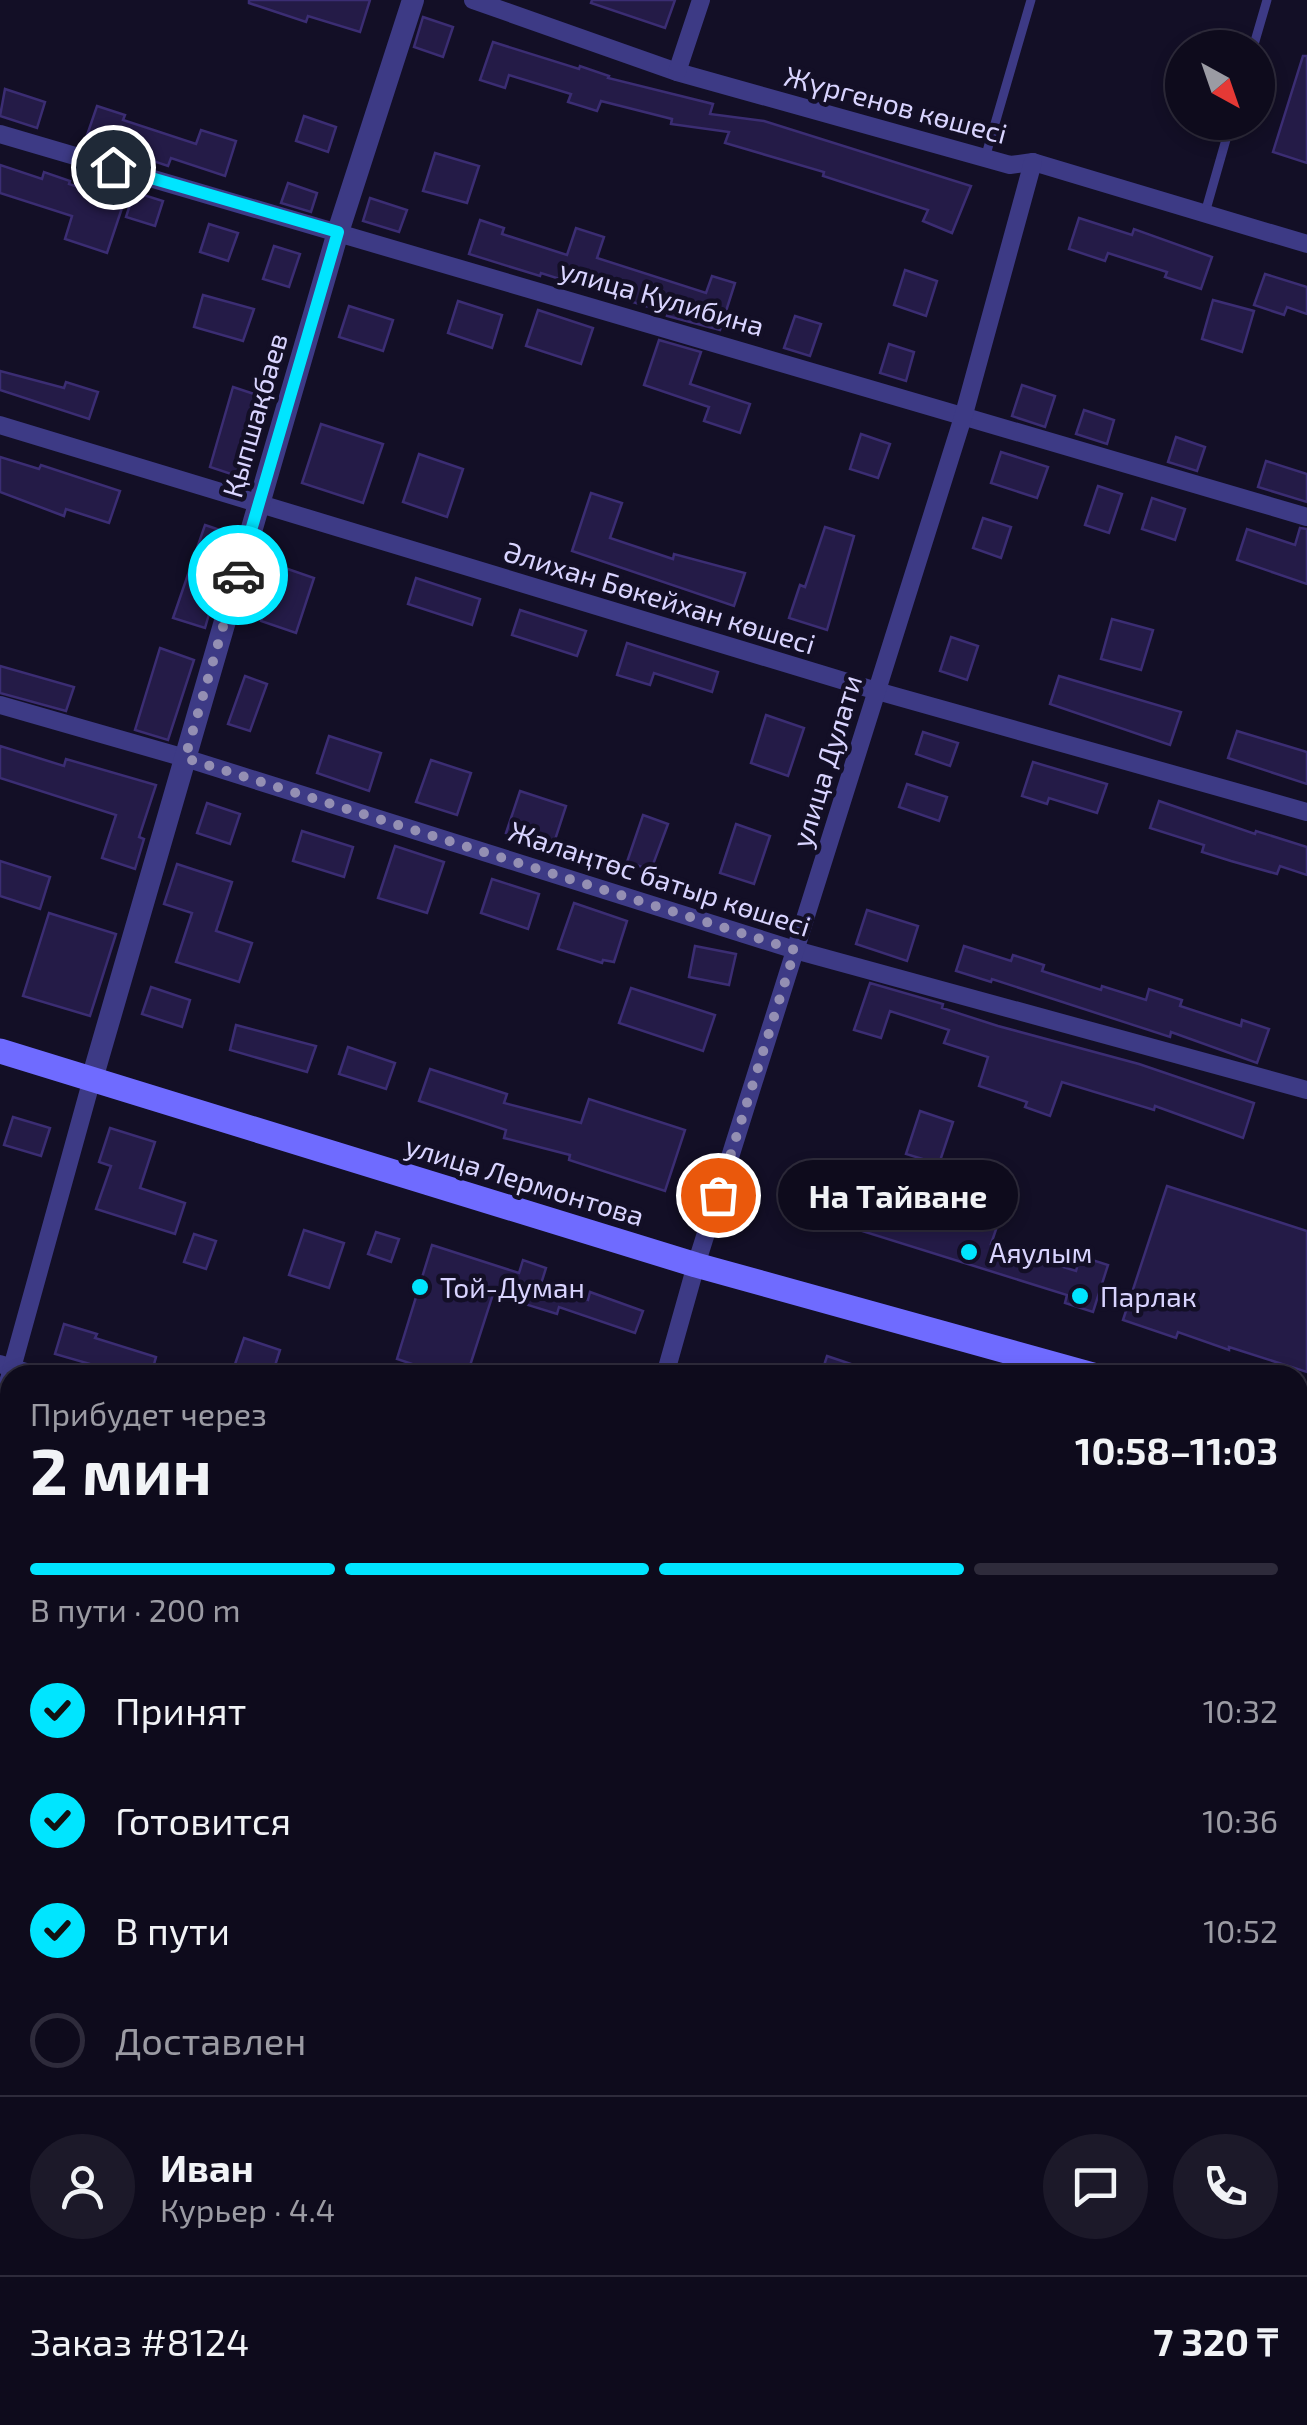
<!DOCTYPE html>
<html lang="ru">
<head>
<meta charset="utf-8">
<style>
  :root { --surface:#0e0b1c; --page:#1c1929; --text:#f1f3f6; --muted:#9b9ba3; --line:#2e2b3b; --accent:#00e5ff }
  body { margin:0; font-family:"Exo 2",sans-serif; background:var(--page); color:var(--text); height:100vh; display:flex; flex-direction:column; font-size:38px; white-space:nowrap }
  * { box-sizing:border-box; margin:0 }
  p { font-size:32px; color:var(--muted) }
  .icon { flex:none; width:55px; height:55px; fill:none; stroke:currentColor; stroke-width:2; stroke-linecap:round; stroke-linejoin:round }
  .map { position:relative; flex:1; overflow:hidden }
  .sheet { position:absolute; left:0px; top:1365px; width:1308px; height:1060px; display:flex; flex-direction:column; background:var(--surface); border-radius:30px 30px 0 0; box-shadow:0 5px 15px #0003,0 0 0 2px var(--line) }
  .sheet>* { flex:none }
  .needle { width:65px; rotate:140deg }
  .tools { position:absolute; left:1165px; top:30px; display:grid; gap:20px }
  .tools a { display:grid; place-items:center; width:110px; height:110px; border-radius:50%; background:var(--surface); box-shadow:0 5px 15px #0003,0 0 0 2px var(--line); font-size:50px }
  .pin { position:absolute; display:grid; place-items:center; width:85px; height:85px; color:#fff; margin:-42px; border:5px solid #fff; border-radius:50%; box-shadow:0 2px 10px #0007 }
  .courier { position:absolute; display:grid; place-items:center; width:100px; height:100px; margin:-50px; border:8px solid #00e5ff; border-radius:50%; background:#fff; color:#222; box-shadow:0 2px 12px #0007 }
  .bubble { position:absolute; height:70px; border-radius:35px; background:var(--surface); box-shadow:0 5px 15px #0003,0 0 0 2px var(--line); font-size:32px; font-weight:700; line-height:70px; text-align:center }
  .headline em { font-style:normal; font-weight:700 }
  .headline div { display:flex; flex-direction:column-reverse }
  .headline { display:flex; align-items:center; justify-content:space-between; height:170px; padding:0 30px }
  h1 { font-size:65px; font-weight:700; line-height:75px }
  .bar { display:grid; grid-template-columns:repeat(4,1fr); gap:15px 10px; align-content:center; height:120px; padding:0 30px }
  .bar i { height:12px; border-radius:8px; background:var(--line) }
  .bar .selected { background:var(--accent) }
  .bar p { grid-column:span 4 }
  .line { display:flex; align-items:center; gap:25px; padding:0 30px; border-top:2px solid var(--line) }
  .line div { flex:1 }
  .round { display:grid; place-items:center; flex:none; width:105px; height:105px; border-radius:52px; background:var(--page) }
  ol { padding:0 30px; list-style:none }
  li { display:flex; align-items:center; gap:30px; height:110px }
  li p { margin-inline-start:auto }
  li .icon { padding:10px; border-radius:50%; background:var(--accent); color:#111; stroke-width:4 }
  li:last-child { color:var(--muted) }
  li i { width:55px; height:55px; border:5px solid var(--line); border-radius:50% }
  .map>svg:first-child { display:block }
  .building { fill:#241b47; stroke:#3b2d73; stroke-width:2.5 }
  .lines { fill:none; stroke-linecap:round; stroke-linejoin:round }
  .service { stroke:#3d3a85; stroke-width:9 }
  .minor { stroke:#3d3a85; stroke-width:18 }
  .tertiary { stroke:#3d3a85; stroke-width:22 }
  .secondary { stroke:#6f6bff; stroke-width:25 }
  .done { stroke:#948fb3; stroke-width:10; stroke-dasharray:0 18 }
  .route { stroke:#00e5ff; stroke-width:12 }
  .poi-dot { fill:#00e5ff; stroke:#130f26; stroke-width:4 }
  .labels { text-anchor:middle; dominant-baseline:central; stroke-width:9; stroke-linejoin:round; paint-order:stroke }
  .street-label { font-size:28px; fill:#d9d4ff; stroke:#130f26 }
  .poi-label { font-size:28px; fill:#d9d4ff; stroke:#130f26; text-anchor:start }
</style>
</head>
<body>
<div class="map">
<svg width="1307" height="2425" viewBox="0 0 1307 2425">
  <rect width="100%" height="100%" fill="#130f26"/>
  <!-- building -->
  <g class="building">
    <polygon points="249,0 370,0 360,32 308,16 306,22 249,3"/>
    <polygon points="592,0 675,0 665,28 591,3"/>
    <polygon points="423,17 453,27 443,57 414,47"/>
    <polygon points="493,42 579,69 580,66 609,76 608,78 713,104 710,114 764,121 971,186 952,233 923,221 928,210 823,176 824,172 725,143 729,132 671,124 672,119 601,101 597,111 568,102 571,94 509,75 505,88 480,80"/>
    <polygon points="1303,56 1307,56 1307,163 1273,152"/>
    <polygon points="5,89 45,102 37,128 0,116"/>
    <polygon points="97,106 125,115 123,120 196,144 201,130 236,141 225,176 171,158 168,166 114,148 112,154 84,144"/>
    <polygon points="304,116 336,127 328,152 296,141"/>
    <polygon points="435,153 479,166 467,203 423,191"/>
    <polygon points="0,165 42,179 44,172 70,181 69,184 124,202 107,253 65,239 72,216 0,193"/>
    <polygon points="288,183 317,193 311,212 281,203"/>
    <polygon points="134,192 163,201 155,226 126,217"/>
    <polygon points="370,198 407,210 399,232 363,221"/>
    <polygon points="1079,218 1132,235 1134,229 1212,257 1201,289 1165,277 1167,272 1108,253 1105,261 1069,249"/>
    <polygon points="480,220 504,228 502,234 567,255 576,228 604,237 597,258 706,293 712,276 735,283 720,330 667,316 668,313 541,273 540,276 469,254"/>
    <polygon points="209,224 238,233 228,261 200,252"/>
    <polygon points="274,246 300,254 289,287 263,279"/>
    <polygon points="905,270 937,281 926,316 894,305"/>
    <polygon points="1265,274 1307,287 1307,314 1287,307 1284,315 1254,305"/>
    <polygon points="203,295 254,309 243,341 194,327"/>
    <polygon points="1213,300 1254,311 1242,352 1202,339"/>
    <polygon points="458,301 502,315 492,348 448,333"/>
    <polygon points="349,306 393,320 383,351 339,337"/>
    <polygon points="538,310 593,328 581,364 526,346"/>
    <polygon points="795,316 821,324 810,356 784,348"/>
    <polygon points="659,340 701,352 690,384 750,404 740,433 704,421 709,407 644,385"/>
    <polygon points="889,344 914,352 906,381 880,373"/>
    <polygon points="0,371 64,388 66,382 98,392 89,419 0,390"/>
    <polygon points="1022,385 1055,396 1045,427 1012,416"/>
    <polygon points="233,387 266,398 240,477 210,467"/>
    <polygon points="1084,410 1114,420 1107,444 1076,434"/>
    <polygon points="321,424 383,444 363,503 302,483"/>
    <polygon points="861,434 890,444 878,478 850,469"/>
    <polygon points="1176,437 1205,447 1197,471 1168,462"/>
    <polygon points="1001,452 1048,467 1037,498 991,483"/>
    <polygon points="419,454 463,469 447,517 403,502"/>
    <polygon points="0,457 39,469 41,465 120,491 109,523 66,509 64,516 0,492"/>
    <polygon points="1266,461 1307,474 1307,502 1258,487"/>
    <polygon points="1098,486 1122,494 1109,533 1085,525"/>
    <polygon points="591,493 622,503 610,538 673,559 674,554 745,573 734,606 572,551"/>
    <polygon points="1152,498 1185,509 1175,540 1142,529"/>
    <polygon points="983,518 1011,527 1001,558 973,548"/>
    <polygon points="205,525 232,534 205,628 173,618"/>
    <polygon points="825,527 854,536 827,630 789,618 800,585 805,587"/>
    <polygon points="1300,528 1307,529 1307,584 1237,560 1247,529 1295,545"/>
    <polygon points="279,566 314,578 296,633 261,621"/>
    <polygon points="416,578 480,599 472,625 408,604"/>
    <polygon points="520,610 586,631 577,656 512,635"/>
    <polygon points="1112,619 1153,630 1141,670 1101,659"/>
    <polygon points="951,637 978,646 967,680 940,671"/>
    <polygon points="627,643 718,672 712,692 654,673 650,685 617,675"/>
    <polygon points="160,648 194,660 168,740 135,730"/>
    <polygon points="0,666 74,687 66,711 0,693"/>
    <polygon points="245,676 267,684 250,731 228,724"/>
    <polygon points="1059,676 1181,712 1170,745 1050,704"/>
    <polygon points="766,715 804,728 788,776 751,763"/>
    <polygon points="1237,731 1307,752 1307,784 1228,758"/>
    <polygon points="923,732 958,743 950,766 916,754"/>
    <polygon points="329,736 381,753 369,791 317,773"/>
    <polygon points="0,746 64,766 66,759 156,785 139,837 144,839 135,869 102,858 116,815 0,778"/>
    <polygon points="431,760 471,773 457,815 416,802"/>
    <polygon points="1033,762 1107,784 1097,813 1049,798 1047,804 1022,796"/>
    <polygon points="907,784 947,797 939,821 899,807"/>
    <polygon points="520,791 566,806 552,849 506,833"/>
    <polygon points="1159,801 1255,834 1256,831 1307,847 1307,875 1280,866 1277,874 1231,861 1202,852 1204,845 1150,828"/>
    <polygon points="207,803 240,814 230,844 197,833"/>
    <polygon points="643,815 668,824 651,870 627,862"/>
    <polygon points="736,824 770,836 754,884 720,873"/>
    <polygon points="302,831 353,847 344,877 293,861"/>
    <polygon points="395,846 444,862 427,913 378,898"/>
    <polygon points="0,861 50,877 40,909 0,896"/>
    <polygon points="177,864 232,882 216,931 252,943 239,982 176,962 192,913 164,904"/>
    <polygon points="492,879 539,894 528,929 481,913"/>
    <polygon points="574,903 627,921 614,962 603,960 602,963 558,949"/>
    <polygon points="867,910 918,926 907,961 856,944"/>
    <polygon points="49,913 116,934 90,1016 23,996"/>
    <polygon points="695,946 736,954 729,985 689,977"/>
    <polygon points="964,946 1011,961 1013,955 1044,965 1042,971 1101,990 1102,986 1146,1000 1149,989 1182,1000 1180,1006 1241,1026 1242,1020 1269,1029 1257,1063 1171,1032 1170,1037 992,979 991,982 956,971"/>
    <polygon points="870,983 943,1004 942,1008 998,1026 1139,1064 1254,1103 1243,1138 1155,1106 1154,1110 1062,1082 1050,1116 1025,1107 1027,1102 979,1086 988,1057 944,1043 949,1030 890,1011 881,1038 854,1030"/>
    <polygon points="151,987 190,1000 182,1027 142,1014"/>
    <polygon points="631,988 715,1015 703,1051 619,1023"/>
    <polygon points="236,1025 316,1046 307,1072 230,1050"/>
    <polygon points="348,1047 395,1063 386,1089 339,1074"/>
    <polygon points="430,1069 507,1094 504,1103 581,1123 589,1099 685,1130 665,1191 569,1160 570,1155 504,1138 506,1130 419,1101"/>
    <polygon points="920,1111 953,1122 939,1164 906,1154"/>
    <polygon points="13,1117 50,1128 41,1156 4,1145"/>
    <polygon points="110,1128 155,1142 140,1188 185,1203 175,1234 96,1209 111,1166 99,1162"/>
    <polygon points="798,1170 842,1184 828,1227 784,1212"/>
    <polygon points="1167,1186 1307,1231 1307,1372 1229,1347 1229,1350 1178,1332 1176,1338 1123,1320"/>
    <polygon points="874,1195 959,1224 967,1200 1002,1212 991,1244 1076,1271 1080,1256 1108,1265 1093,1312 1065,1303 1067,1295 862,1231"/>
    <polygon points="304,1230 344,1243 329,1288 289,1275"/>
    <polygon points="376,1232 399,1239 391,1262 368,1254"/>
    <polygon points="194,1234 216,1241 206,1269 184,1262"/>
    <polygon points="432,1245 519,1273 523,1260 546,1268 541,1284 588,1300 590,1292 643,1311 635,1333 559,1307 557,1314 493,1294 467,1375 445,1375 397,1359"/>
    <polygon points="64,1324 97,1334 95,1338 156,1357 151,1375 128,1375 55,1354"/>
    <polygon points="244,1338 280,1350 272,1375 249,1375 233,1370"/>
    <polygon points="827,1356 875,1372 874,1375 821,1375"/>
  </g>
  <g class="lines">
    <!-- service -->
    <g class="service">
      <polyline points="1253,48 1267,0"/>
      <polyline points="985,158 1031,0"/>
      <polyline points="1205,213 1231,122"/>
      <polyline points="1213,2415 1229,2425"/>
      <polyline points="1168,2425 1169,2415"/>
      <polyline points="1261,2425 1307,2422"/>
    </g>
    <!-- minor -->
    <g class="minor">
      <polyline points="473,0 677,72 1010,165 1033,162 1307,244"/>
      <polyline points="677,72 701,0"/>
      <polyline points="0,134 1307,517"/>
      <polyline points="0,425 877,691 1307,812"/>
      <polyline points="0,705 185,758 795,950 1307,1090"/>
      <polyline points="0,1364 36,1375"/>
      <polyline points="10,1375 92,1079"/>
      <polyline points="665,1375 696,1265 964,414 1033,162"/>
      <polyline points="0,1406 10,1376"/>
      <polyline points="0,1583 10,1586"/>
      <polyline points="0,1821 10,1824"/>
      <polyline points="0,2061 10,2063"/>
      <polyline points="0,2290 10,2294"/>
      <polyline points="348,2425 351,2415"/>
      <polyline points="604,2425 607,2415"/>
      <polyline points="806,2425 810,2415"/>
    </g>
    <!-- tertiary -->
    <polyline class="tertiary" points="92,1079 338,232 413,0"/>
    <!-- secondary -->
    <g class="secondary">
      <polyline points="0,1051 696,1265 1093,1375"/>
      <polyline points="1298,1437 1307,1445"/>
    </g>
  </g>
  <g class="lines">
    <!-- done -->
    <polyline class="done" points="238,575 185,758 795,950 718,1195"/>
    <!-- route -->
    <polyline class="route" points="113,167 338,232 238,575"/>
  </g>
  <!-- markers -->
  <g class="poi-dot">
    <circle cx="969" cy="1252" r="10"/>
    <circle cx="420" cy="1287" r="10"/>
    <circle cx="1080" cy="1296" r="10"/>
  </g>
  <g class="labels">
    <!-- street labels -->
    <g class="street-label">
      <text transform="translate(896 104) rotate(15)">Жүргенов көшесі</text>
      <text transform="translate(662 297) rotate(16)">улица Кулибина</text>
      <text transform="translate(254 415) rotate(-74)">Қыпшақбаев</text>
      <text transform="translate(660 597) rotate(17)">Әлихан Бөкейхан көшесі</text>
      <text transform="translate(826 761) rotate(-73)">улица Дулати</text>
      <text transform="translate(660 878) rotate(18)">Жалаңтөс батыр көшесі</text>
      <text transform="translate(525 1180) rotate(17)">улица Лермонтова</text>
    </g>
    <!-- poi labels -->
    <g class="poi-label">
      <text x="989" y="1252">Аяулым</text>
      <text x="440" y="1287">Той-Думан</text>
      <text x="1100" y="1296">Парлак</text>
    </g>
  </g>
</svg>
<div class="tools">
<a><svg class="needle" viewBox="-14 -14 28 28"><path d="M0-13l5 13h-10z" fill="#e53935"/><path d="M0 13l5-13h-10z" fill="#9b9ba3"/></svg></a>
</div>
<div class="pin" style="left:718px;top:1195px;background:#ea580c"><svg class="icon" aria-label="bag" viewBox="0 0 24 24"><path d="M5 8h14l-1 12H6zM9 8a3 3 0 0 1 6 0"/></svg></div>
<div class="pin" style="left:113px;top:167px;background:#1f2937"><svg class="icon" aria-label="home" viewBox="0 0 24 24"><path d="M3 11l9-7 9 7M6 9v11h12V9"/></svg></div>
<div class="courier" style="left:238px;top:575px"><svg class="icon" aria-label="car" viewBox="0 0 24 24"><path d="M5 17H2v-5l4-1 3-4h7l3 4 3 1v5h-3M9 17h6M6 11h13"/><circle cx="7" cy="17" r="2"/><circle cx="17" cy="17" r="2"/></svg></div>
<div class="bubble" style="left:778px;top:1160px;width:240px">На Тайване</div>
<section class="sheet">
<div class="headline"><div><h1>2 мин</h1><p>Прибудет через</p></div><em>10:58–11:03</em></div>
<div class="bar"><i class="selected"></i><i class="selected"></i><i class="selected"></i><i></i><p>В пути · 200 m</p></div>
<ol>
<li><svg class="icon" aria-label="check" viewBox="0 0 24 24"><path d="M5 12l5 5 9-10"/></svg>Принят<p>10:32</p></li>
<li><svg class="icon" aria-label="check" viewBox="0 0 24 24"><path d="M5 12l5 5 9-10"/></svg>Готовится<p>10:36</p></li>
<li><svg class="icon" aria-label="check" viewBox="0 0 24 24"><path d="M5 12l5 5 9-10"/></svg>В пути<p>10:52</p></li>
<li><i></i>Доставлен</li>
</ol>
<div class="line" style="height:180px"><a class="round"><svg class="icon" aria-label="person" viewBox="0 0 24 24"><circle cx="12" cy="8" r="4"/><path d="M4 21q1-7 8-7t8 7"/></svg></a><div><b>Иван</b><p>Курьер · 4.4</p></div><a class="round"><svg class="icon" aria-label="chat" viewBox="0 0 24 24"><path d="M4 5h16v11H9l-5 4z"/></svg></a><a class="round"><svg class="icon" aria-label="phone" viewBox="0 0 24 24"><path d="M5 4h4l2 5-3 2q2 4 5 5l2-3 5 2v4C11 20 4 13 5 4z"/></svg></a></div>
<div class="line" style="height:130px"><div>Заказ #8124</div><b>7 320 ₸</b></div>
</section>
</div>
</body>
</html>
